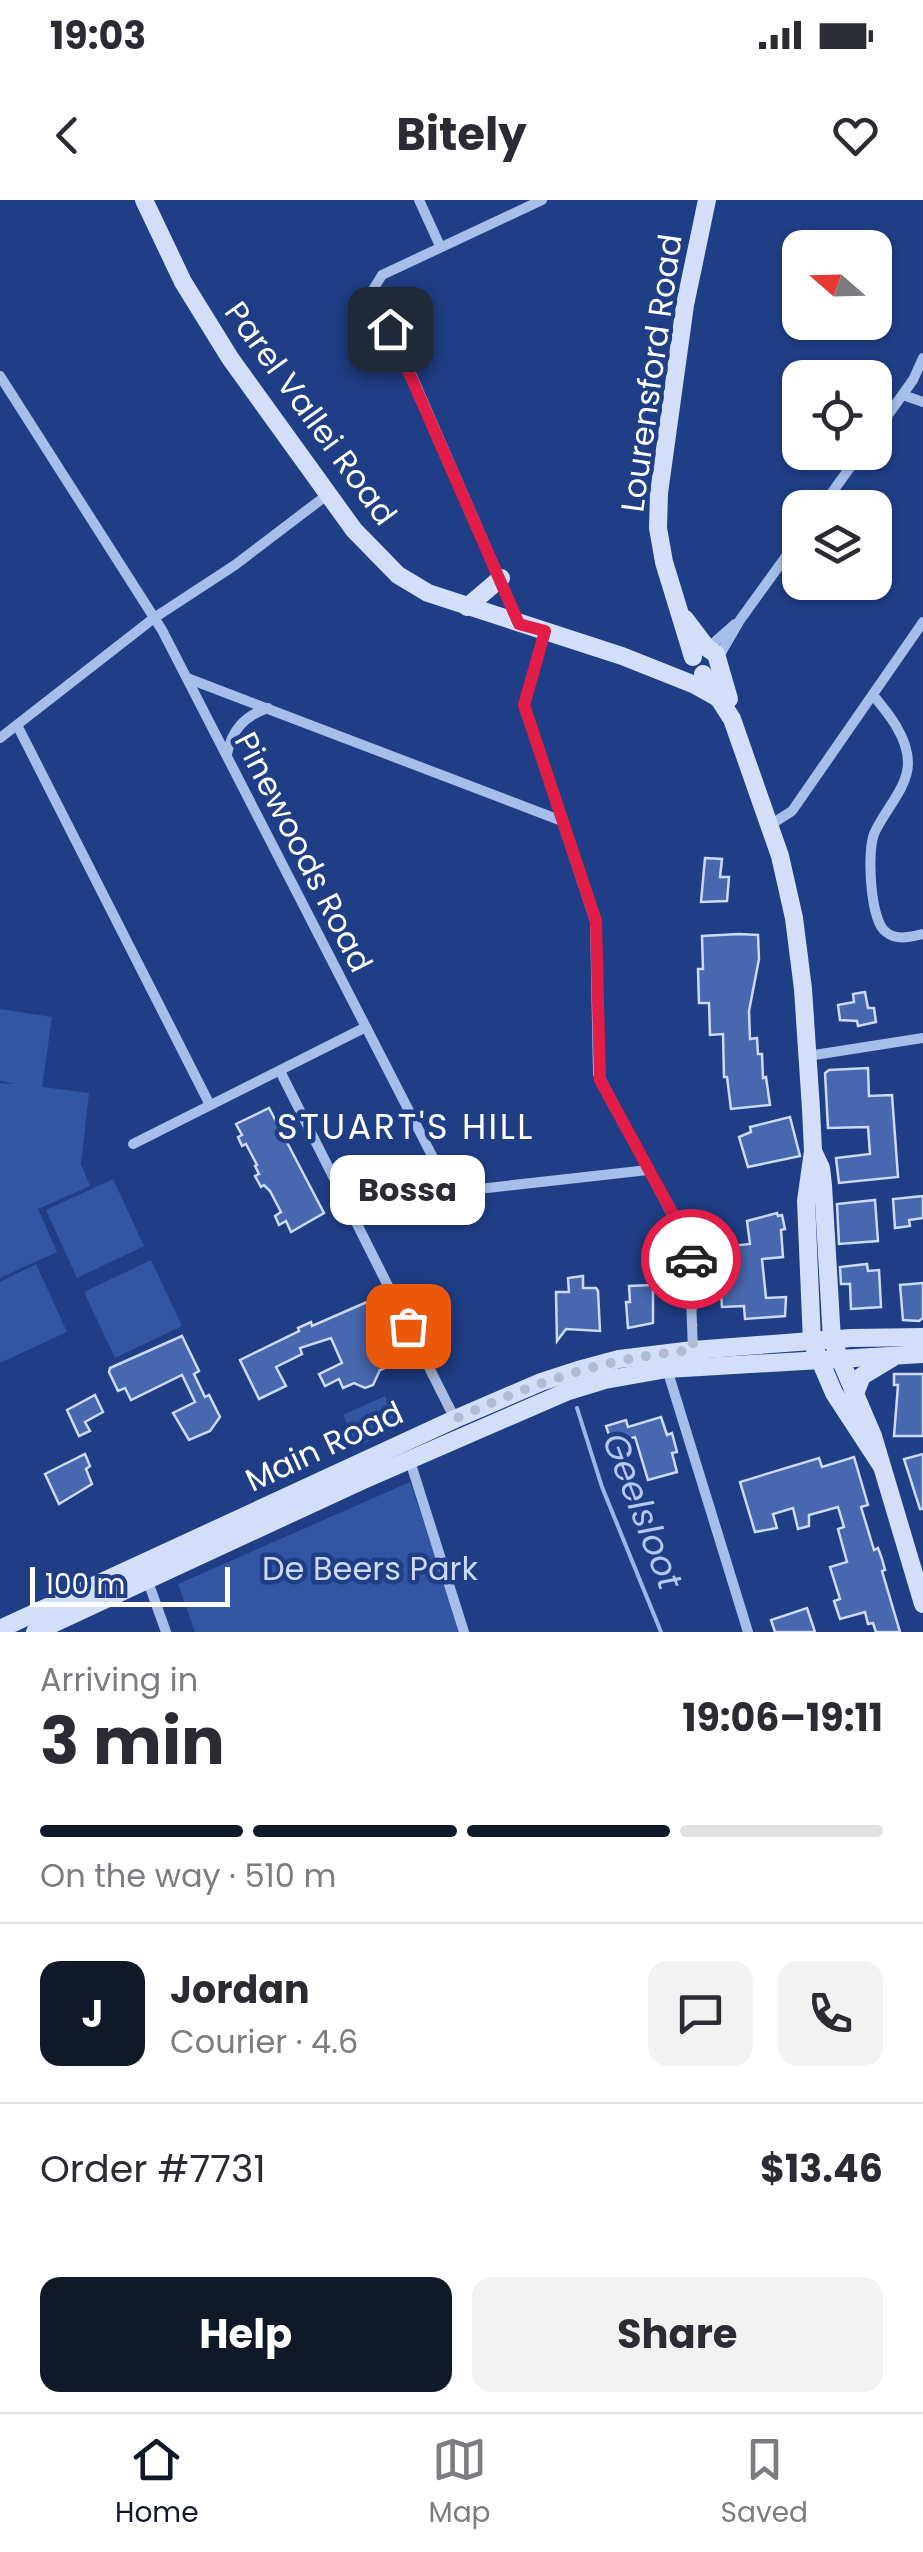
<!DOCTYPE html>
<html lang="en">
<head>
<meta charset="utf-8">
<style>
  :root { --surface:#fff; --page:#f2f2f3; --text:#2b2b33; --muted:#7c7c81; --line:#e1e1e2; --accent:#111827 }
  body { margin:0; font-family:Poppins,sans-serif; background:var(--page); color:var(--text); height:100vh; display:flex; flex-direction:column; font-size:38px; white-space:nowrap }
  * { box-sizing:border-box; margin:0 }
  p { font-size:32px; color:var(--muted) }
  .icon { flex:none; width:55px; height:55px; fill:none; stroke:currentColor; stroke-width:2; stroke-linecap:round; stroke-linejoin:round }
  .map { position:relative; height:1432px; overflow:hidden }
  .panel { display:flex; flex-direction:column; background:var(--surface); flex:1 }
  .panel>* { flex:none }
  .needle { width:65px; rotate:290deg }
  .fabs { position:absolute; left:782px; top:30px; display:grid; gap:20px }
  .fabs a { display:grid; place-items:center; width:110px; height:110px; border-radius:20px; background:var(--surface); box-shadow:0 2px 8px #0004; font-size:50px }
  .scale { position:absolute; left:30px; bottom:25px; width:200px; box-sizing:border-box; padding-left:10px; border:5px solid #fff; border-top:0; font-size:28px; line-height:35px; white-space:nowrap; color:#fff; -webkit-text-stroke:8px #1f3e85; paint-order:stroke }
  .pin { position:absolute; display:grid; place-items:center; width:85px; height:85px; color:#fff; margin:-42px; border-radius:20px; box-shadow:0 5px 15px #0006 }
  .courier { position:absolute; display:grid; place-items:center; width:100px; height:100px; margin:-50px; border:8px solid #e11d48; border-radius:50%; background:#fff; color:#222; box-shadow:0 2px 12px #0007 }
  .bubble { position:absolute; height:70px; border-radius:20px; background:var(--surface); box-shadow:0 2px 8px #0004; font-size:32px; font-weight:700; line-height:70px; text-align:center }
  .head em { font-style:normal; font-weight:700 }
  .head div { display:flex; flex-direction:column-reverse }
  .head { display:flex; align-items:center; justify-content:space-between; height:170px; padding:0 40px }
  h1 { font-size:65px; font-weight:700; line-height:75px }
  .bar { display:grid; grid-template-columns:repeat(4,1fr); gap:15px 10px; align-content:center; height:120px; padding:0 40px }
  .bar i { height:12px; border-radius:8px; background:var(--line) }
  .bar .active { background:var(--accent) }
  .bar p { grid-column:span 4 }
  .line { display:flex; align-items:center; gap:25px; padding:0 40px; border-top:2px solid var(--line) }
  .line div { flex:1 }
  .round { display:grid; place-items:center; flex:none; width:105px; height:105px; border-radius:20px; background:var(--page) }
  .action { display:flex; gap:20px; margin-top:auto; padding:20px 40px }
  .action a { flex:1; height:115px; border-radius:20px; background:var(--accent); color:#fff; font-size:40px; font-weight:700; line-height:115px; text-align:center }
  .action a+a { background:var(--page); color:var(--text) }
  .status { display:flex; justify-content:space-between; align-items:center; height:70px; padding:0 50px; background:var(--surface); direction:ltr }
  .status svg { height:28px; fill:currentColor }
  header { display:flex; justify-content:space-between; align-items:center; height:130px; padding:0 40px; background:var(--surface); font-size:45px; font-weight:700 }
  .dock { display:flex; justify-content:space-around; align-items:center; height:140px; border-top:2px solid var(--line); background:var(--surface); font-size:28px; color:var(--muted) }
  .dock a { display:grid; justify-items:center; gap:5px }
  .dock .active { color:var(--accent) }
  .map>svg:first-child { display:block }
  .green { fill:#3356a3 }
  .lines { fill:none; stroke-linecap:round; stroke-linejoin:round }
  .stream { stroke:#9bb6eb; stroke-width:4 }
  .building { fill:#4768ae; stroke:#ccdaf7; stroke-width:2.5 }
  .street { stroke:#a7bdea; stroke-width:10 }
  .secondary { stroke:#d3def8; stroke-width:18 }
  .done { stroke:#b1bbd4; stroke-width:10; stroke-dasharray:0 18 }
  .route { stroke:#e11d48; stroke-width:12 }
  .labels { text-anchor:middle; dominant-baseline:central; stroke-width:9; stroke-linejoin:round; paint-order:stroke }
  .street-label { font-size:32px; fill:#fff; stroke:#1f3e85 }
  .park-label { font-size:32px; fill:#ccdaf7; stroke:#1f3e85 }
  .neighbourhood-label { font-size:35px; letter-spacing:2.5px; fill:#fff; stroke:#1f3e85 }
  .water-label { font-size:35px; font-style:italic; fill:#b3c7f1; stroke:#1f3e85 }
</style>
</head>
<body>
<div class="status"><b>19:03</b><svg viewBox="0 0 49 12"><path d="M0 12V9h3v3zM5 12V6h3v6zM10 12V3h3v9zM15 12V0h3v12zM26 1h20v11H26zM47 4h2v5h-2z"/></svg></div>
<header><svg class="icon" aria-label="back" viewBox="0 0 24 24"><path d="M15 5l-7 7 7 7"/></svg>Bitely<svg class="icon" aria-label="heart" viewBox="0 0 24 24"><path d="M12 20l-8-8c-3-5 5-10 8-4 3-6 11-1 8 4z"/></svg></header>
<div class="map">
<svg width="923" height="1432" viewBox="0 0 923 1432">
  <rect width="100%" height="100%" fill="#1f3e85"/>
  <!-- green -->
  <g class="green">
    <polygon points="0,809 52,817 42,887 89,893 81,964 90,986 38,1009 57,1052 0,1078 0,883 16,884 0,881"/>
    <polygon points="113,979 144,1046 77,1078 46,1010"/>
    <polygon points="151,1060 182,1126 115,1158 84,1092"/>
    <polygon points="36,1064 67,1132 0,1163 0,1082"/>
    <polygon points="385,1196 399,1227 357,1247 343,1215"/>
    <polygon points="410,1282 461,1432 195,1432 178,1384"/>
  </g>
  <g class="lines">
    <!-- stream -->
    <polyline class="stream" points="577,1208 602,1287 661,1432"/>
  </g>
  <!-- building -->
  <g class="building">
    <polygon points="705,658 722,659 720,677 729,677 727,701 701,702"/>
    <polygon points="739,734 758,735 759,759 749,811 750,839 757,838 758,854 762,854 763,878 766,877 770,905 731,909 727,877 724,877 723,834 710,835 709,803 699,803 698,769 703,769 702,736"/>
    <polygon points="865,792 868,808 874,808 876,822 858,826 857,821 840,820 838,805 854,802 853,794"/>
    <polygon points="868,868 869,896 892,895 898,977 839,983 836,958 870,954 868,927 828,928 825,873 829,870"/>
    <polygon points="269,908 324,1013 291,1032 286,1021 279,1025 275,1016 281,1012 270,991 264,985 261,987 255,976 259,974 255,966 257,965 246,944 242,946 238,937 242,935 236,924"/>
    <polygon points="790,917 800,956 748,967 739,937 751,932 750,927"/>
    <polygon points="923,996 923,1018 909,1020 910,1026 895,1028 893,999"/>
    <polygon points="875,1000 878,1041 839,1044 837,1004"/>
    <polygon points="777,1013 778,1016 782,1015 785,1029 781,1030 783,1057 762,1059 766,1098 786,1097 785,1116 745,1119 744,1106 722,1107 721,1095 712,1096 711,1078 716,1077 715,1065 732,1064 731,1046 750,1044 747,1021"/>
    <polygon points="867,1064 868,1071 879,1070 881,1107 851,1109 850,1084 841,1084 840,1067"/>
    <polygon points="583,1076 583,1088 596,1088 598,1091 600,1131 566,1129 557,1141 556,1092 569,1092 568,1078"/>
    <polygon points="923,1083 923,1118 919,1121 903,1120 900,1085"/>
    <polygon points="653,1085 653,1123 628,1128 626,1102 630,1102 629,1086"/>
    <polygon points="367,1102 378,1129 371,1132 387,1167 380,1170 373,1185 365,1188 354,1183 343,1188 339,1179 325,1186 319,1174 342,1163 331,1138 300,1148 302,1154 276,1167 286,1186 259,1199 240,1160 299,1131 298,1128 311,1122 312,1126"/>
    <polygon points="182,1136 199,1171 194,1174 205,1197 209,1195 220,1217 210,1231 189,1240 173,1213 195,1202 182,1175 131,1200 125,1188 118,1191 109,1172 110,1168"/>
    <polygon points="894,1174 923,1174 923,1236 894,1236 898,1185 894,1185"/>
    <polygon points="95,1195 103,1212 85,1222 90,1231 79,1236 67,1210"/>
    <polygon points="661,1217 667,1235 672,1233 677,1252 672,1253 677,1272 648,1280 635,1237 612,1244 606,1226 626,1220 628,1227"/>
    <polygon points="85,1254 90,1266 86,1269 92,1284 59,1304 45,1274"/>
    <polygon points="923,1254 923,1309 920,1309 904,1259"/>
    <polygon points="854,1257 868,1305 861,1307 874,1350 878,1348 882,1359 885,1370 882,1371 900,1432 876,1432 873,1423 868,1424 865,1412 840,1419 834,1401 840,1399 830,1367 847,1362 838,1329 844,1327 838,1307 809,1315 809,1326 798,1329 793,1308 773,1314 777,1328 755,1332 740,1282 819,1258 822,1267"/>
    <polygon points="807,1408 815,1432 775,1432 771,1420"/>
  </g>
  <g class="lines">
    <!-- street -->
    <g class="street">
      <polyline points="419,0 440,46"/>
      <polyline points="0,176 162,430 444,979 459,989 469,990 648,970"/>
      <polyline points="903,195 923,202"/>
      <polyline points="875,233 913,180 923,158"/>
      <polyline points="821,308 861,252"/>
      <polyline points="519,423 374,88 382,75 542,0"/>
      <polyline points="545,431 524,505 595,721 598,874 689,1047 693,1150"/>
      <polyline points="708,448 735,424"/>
      <polyline points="718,458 740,420 800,337"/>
      <polyline points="187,478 562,621"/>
      <path d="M 873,495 C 888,513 908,537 908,563 C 908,588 883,612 874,634 C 867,652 870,721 886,732 C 897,741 910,737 923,734"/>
      <polyline points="17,525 210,905"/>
      <polyline points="0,538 154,418 235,365 327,295"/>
      <path d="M 227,554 C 232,530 244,516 268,508"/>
      <polyline points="770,625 792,611 923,422"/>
      <polyline points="808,856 923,838"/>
      <polyline points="280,871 456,1221"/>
      <polyline points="133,944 366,827"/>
      <polyline points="667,1169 748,1432"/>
      <polyline points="410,1261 464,1432"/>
      <polyline points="146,1376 166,1432"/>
    </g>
    <!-- secondary -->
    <g class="secondary">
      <polyline points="144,0 183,82 230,158 354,330 398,375 428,393 622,456 695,485 718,498"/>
      <polyline points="467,407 501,378"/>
      <polyline points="685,419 707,448 716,454 729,499"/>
      <polyline points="693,457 664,362 658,328 659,293 685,105 707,0"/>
      <polyline points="703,474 732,519 780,656 794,718 803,789 811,909 813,951 806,1001 812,1142 834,1193 881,1265"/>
      <polyline points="813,951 821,968 823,985 832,1140 873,1236 923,1404"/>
      <polyline points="854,1196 862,1176 892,1158"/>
      <polyline points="0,1429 455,1219 541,1182 578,1170 619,1159 693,1150 851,1138 923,1137"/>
      <polyline points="35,1432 361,1281 566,1192 605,1180 667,1169 923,1154"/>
    </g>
  </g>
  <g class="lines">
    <!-- done -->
    <path class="done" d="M 408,1126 L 455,1219 C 539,1181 600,1159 693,1150 L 691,1059"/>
    <!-- route -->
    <polyline class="route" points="390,129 519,424 545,431 524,505 596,721 600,880 680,1027 691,1059"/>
  </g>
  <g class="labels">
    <!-- street labels -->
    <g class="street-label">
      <text transform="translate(651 173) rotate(-82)">Lourensford Road</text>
      <text transform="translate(311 213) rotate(54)">Parel Vallei Road</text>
      <text transform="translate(304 652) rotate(63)">Pinewoods Road</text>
      <text transform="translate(324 1246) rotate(-25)">Main Road</text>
    </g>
    <!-- park labels -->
    <g class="park-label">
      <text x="370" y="1368">De Beers Park</text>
    </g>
    <!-- neighbourhood labels -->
    <g class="neighbourhood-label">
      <text x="406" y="926">STUART'S HILL</text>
    </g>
    <!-- water labels -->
    <g class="water-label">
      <text transform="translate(643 1311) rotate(69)">Geelsloot</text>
    </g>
  </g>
</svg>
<div class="fabs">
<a><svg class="needle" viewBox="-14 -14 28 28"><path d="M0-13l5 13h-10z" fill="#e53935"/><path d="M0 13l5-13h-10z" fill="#7c7c81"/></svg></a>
<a><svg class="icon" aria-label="locate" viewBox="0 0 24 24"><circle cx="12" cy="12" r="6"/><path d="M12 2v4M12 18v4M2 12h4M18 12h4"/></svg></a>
<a><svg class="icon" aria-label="layers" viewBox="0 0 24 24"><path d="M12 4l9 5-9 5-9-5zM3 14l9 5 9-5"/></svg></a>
</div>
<div class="scale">100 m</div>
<div class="pin" style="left:408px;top:1126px;background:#ea580c"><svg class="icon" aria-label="bag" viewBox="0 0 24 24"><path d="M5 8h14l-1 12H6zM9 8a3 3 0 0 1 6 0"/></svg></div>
<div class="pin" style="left:390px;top:129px;background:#1f2937"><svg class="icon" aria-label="home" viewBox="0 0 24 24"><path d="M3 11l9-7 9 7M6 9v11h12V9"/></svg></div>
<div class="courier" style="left:691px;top:1059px"><svg class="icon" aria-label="car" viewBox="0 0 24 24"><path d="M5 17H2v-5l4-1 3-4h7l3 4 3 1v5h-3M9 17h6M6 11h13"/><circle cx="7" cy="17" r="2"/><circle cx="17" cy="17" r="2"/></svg></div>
<div class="bubble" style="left:330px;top:955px;width:155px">Bossa</div>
</div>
<section class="panel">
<div class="head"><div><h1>3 min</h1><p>Arriving in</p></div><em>19:06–19:11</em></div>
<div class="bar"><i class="active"></i><i class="active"></i><i class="active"></i><i></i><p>On the way · 510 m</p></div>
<div class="line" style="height:180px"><b class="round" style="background:var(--accent);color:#fff">J</b><div><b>Jordan</b><p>Courier · 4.6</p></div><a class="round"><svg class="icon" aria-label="chat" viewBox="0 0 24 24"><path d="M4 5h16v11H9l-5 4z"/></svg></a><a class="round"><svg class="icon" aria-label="phone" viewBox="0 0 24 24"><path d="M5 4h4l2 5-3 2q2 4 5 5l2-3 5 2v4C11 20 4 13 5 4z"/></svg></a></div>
<div class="line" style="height:130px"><div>Order #7731</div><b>$13.46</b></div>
<div class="action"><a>Help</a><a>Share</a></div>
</section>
<nav class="dock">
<a class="active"><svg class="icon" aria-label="home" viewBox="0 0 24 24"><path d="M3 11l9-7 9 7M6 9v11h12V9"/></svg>Home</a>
<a><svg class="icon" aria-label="map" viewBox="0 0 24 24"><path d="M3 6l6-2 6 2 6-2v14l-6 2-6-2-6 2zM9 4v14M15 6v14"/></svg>Map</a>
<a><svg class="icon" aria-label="saved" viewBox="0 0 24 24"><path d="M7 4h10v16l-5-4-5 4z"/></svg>Saved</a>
</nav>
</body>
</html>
